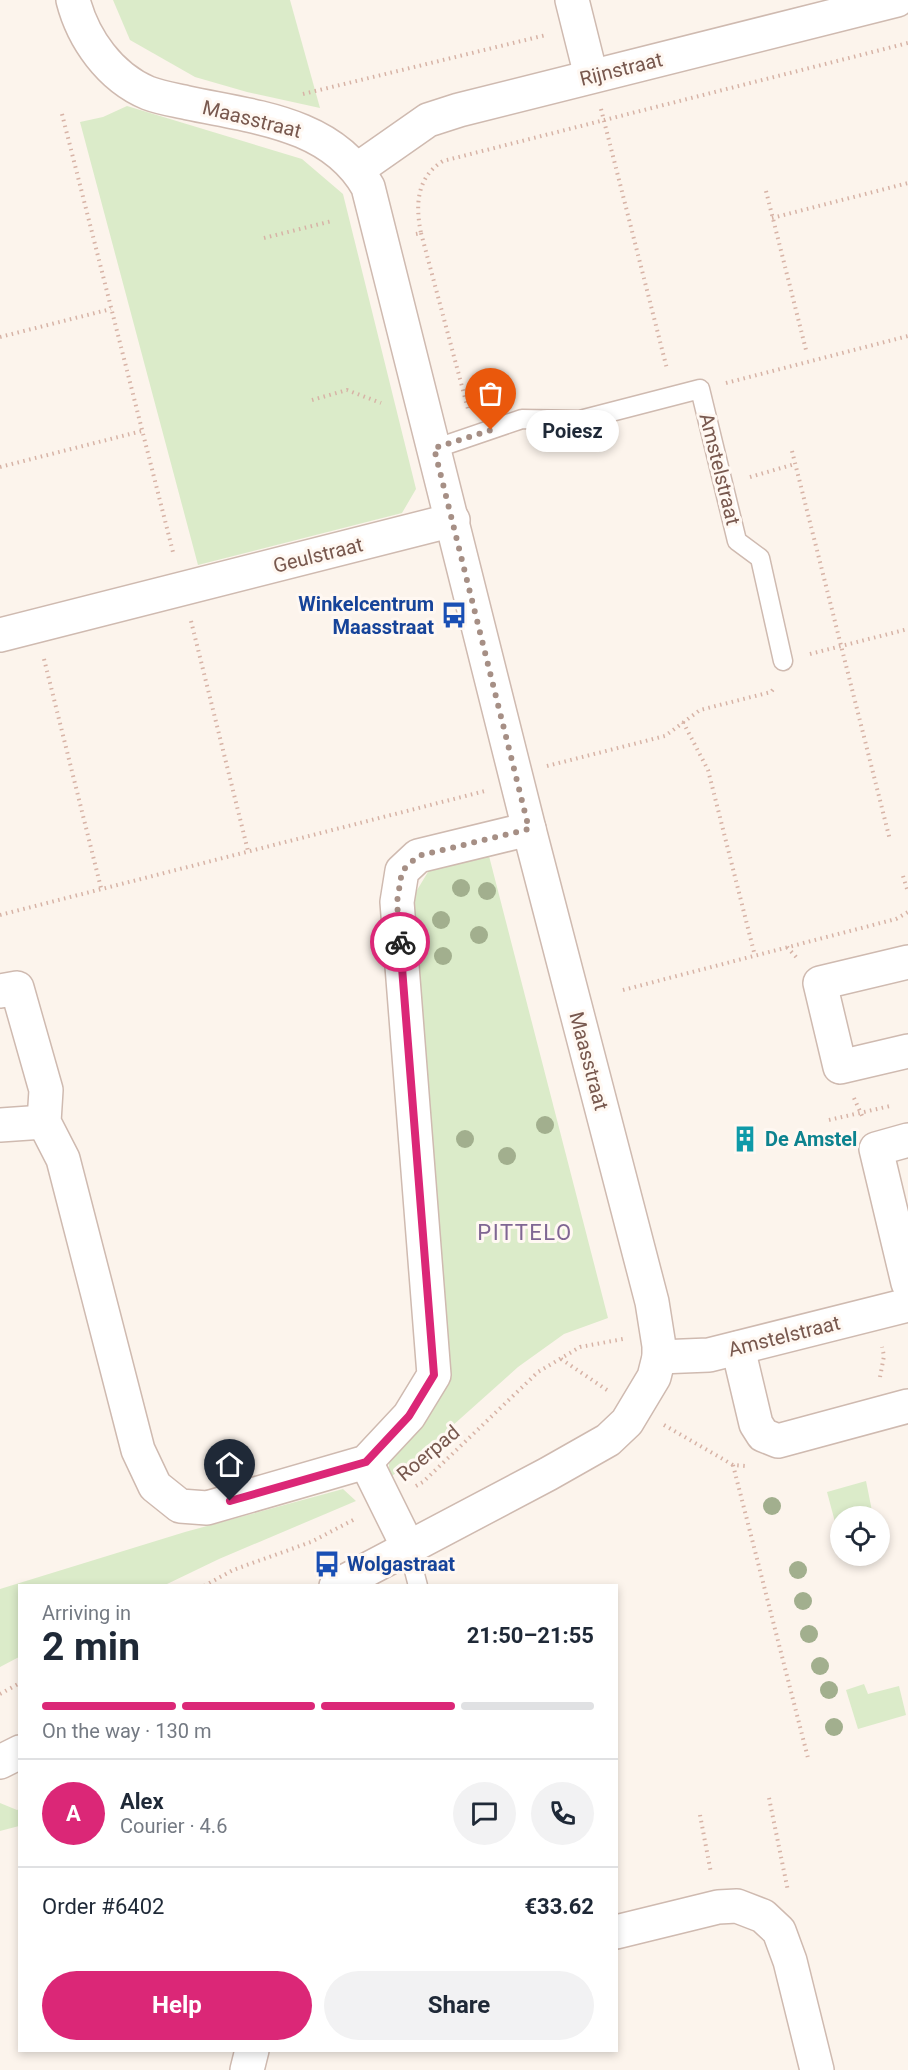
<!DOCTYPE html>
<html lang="en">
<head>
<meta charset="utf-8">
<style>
  :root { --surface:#fff; --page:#f2f2f3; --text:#1f2937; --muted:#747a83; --line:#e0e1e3; --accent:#db2777 }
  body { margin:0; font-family:Roboto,sans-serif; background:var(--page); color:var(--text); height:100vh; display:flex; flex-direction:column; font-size:22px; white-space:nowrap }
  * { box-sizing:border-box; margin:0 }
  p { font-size:20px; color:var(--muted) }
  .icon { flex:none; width:33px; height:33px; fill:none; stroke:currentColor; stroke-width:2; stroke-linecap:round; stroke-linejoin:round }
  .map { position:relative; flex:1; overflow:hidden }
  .side { position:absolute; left:18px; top:1584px; width:600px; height:468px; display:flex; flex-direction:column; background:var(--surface); border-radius:0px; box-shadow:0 3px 9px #0003 }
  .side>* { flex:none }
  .buttons { position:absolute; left:830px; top:1506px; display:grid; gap:12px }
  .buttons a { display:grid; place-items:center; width:60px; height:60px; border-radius:50%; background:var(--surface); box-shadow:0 3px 9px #0003; font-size:30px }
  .pin { position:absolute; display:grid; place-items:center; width:51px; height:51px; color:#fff; margin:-62px -26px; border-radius:50% 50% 50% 0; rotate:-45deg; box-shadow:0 0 6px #0007 }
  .pin .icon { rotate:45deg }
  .courier { position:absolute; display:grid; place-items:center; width:60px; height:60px; margin:-30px; border:4px solid #db2777; border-radius:50%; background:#fff; color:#222; box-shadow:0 2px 8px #0007 }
  .bubble { position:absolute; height:42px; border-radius:21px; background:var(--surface); box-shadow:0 3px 9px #0003; font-size:20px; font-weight:700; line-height:42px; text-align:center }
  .headline em { font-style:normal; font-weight:700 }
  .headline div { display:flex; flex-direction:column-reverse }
  .headline { display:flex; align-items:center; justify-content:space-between; height:102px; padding:0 24px }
  h1 { font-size:39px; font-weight:700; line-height:45px }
  .bar { display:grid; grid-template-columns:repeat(4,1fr); gap:9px 6px; align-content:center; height:72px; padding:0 24px }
  .bar i { height:8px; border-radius:4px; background:var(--line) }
  .bar .on { background:var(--accent) }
  .bar p { grid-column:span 4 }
  .line { display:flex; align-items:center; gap:15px; padding:0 24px; border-top:2px solid var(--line) }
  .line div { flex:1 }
  .round { display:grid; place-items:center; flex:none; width:63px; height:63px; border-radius:32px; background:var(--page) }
  .cta { display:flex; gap:12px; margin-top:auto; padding:12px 24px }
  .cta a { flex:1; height:69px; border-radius:36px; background:var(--accent); color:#fff; font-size:24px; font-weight:700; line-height:69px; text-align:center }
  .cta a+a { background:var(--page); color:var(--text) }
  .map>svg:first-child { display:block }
  .green { fill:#dbebc9 }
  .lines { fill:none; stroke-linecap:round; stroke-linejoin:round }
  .service-casing { stroke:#cfbab0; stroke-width:21 }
  .minor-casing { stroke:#cfbab0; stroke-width:36 }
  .path { stroke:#d7b3a6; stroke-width:4; stroke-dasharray:1.5 4.5; stroke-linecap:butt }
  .service { stroke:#fff; stroke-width:18 }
  .minor { stroke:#fff; stroke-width:33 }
  .tree { fill:#a2af8e }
  .done { stroke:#a68f85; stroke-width:6; stroke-dasharray:0 10.8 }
  .route { stroke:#db2777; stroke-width:8 }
  .labels { text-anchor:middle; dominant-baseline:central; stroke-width:6; stroke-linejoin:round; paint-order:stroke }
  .street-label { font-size:20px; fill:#78584e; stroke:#fff8f2 }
  .transit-label { font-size:20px; font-weight:bold; fill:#164399; stroke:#fff8f2; text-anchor:end }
  .culture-label { font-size:20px; font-weight:bold; fill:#0d838f; stroke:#fff8f2; text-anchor:start }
  .quarter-label { font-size:22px; letter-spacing:1.5px; fill:#7f6693; stroke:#fff8f2 }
</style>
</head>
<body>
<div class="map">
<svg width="908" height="2070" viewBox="0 0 908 2070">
  <rect width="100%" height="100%" fill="#fcf4ec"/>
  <!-- green -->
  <g class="green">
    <polygon points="113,0 290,0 320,108 247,92 195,77 130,40"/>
    <polygon points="127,106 302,159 343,194 416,489 402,513 198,565 80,122 103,117"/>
    <polygon points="489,856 608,1318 564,1334 518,1367 414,1460 389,1478 389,1453 433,1407 411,900 431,867"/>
    <polygon points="866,1481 872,1511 854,1516 840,1516 840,1520 835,1522 827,1492"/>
    <polygon points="343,1489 356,1501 219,1559 165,1585 20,1586 19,1657 0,1667 0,1589 185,1532"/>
    <polygon points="864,1684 868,1694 899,1686 906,1715 858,1729 846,1690"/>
    <polygon points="0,1803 17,1810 19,1809 19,1826 0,1831"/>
  </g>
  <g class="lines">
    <!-- service casing -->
    <g class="service-casing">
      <g id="service">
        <polyline points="434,449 522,419 580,420 700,389 737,541 760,558 783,661"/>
        <polyline points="408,1547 418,1586"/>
      </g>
    </g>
    <!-- minor casing -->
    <g class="minor-casing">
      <g id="minor">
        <path d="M 73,0 C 83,39 110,77 148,93 C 161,98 175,100 188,103 C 254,117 332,123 368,187 L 529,829 L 652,1302 L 659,1346 L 659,1357 L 654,1377 L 627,1422 L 608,1440 L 548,1474 L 336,1586"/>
        <polyline points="572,0 591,76"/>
        <polyline points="358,169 428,120 459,110 897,0"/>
        <polyline points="0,635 453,520"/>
        <polyline points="908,962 820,983 840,1067 908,1051"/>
        <polyline points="0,991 17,988 46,1090 44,1122 63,1159 138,1450 155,1486 180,1506 207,1508 366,1462 409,1416 434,1375 397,902 402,871 418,856 529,829"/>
        <polyline points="0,1125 44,1122"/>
        <polyline points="908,1140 876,1149 908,1283"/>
        <polyline points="738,1348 756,1424 763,1435 778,1441 908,1406"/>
        <polyline points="659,1357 709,1355 908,1305"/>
        <polyline points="366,1462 408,1547"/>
        <polyline points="0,1762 20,1752"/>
        <polyline points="616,1932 718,1907 737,1906 763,1916 779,1931 790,1961 817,2070"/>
        <polyline points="247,2070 252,2050"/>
      </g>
    </g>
    <!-- path -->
    <g class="path">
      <polyline points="303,94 546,35"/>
      <polyline points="601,109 667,369"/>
      <polyline points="62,114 174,556"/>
      <polyline points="766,191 806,350"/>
      <polyline points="772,218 908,183"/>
      <polyline points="421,233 468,409"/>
      <path d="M 416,234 L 421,233 C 415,204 417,177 443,161 L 908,43"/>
      <polyline points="264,238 332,221"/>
      <polyline points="0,337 111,309"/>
      <polyline points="726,383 908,336"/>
      <polyline points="312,400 347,390 381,403"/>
      <polyline points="792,451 890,840"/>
      <polyline points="0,467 142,431"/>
      <polyline points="750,477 795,464"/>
      <polyline points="191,621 248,851"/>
      <polyline points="810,654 908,629"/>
      <polyline points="44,659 101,888"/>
      <polyline points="683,722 708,770 755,956"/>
      <polyline points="547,766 665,736 700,710 771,692 775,687"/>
      <polyline points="903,876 908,892"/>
      <polyline points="0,915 485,791"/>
      <polyline points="787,947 797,958"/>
      <polyline points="623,990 896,919 908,912"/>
      <polyline points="854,1098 863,1118"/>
      <polyline points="829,1120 890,1106"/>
      <polyline points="561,1359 607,1390"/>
      <polyline points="880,1377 884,1356 882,1347"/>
      <polyline points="664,1425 733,1465 745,1466"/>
      <polyline points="733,1465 808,1758"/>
      <polyline points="416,1486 423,1482 538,1372 580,1347 623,1339"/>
      <polyline points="204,1586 233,1570 311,1542 357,1518"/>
      <polyline points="0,1694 20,1683"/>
      <polyline points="769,1798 788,1891"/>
      <polyline points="700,1815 711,1873"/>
    </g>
    <!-- service -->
    <use href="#service" class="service"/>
    <!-- minor -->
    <use href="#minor" class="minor"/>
  </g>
  <!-- trees -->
  <g class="tree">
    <circle cx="461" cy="888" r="9"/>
    <circle cx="487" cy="891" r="9"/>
    <circle cx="441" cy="920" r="9"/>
    <circle cx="479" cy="935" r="9"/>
    <circle cx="443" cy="956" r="9"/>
    <circle cx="545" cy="1125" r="9"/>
    <circle cx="465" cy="1139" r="9"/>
    <circle cx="507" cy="1156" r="9"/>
    <circle cx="772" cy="1506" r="9"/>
    <circle cx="798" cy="1570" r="9"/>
    <circle cx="803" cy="1601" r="9"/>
    <circle cx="809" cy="1634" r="9"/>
    <circle cx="820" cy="1666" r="9"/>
    <circle cx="829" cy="1690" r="9"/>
    <circle cx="834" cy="1727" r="9"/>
  </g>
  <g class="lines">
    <!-- done -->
    <polyline class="done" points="400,942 397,902 402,871 418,856 529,829 434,448 491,430"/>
    <!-- route -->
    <polyline class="route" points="230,1501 366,1462 409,1416 434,1375 400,942"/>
  </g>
  <!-- icons -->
  <defs>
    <g id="bus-bare" transform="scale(2.07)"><path d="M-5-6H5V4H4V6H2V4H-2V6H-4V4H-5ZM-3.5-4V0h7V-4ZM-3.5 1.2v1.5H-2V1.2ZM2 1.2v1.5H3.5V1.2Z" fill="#1a4fb4" stroke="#fff8f2" stroke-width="2.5" paint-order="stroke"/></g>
    <g id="building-bare" transform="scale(2.07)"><path d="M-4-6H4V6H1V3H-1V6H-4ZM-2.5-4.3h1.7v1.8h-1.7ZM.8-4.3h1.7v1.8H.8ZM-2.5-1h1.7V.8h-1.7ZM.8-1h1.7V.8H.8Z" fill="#0f9aa8" stroke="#fff8f2" stroke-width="2.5" paint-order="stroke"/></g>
  </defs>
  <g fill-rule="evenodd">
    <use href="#bus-bare" x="454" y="615"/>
    <use href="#building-bare" x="745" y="1139"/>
    <use href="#bus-bare" x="327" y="1564"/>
  </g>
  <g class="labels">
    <!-- street labels -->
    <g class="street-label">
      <text transform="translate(621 69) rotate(-14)">Rijnstraat</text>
      <text transform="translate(252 119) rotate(14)">Maasstraat</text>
      <text transform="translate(720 469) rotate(76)">Amstelstraat</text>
      <text transform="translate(318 555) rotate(-14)">Geulstraat</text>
      <text transform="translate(589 1061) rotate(75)">Maasstraat</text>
      <text transform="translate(784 1336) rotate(-14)">Amstelstraat</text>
      <text transform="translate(428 1453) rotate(-40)">Roerpad</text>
    </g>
    <!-- transit labels -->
    <g class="transit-label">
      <text x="434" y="604">Winkelcentrum<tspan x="434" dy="23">Maasstraat</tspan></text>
      <text x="347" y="1564" text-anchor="start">Wolgastraat</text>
    </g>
    <!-- culture labels -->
    <g class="culture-label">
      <text x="765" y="1139">De Amstel</text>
    </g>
    <!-- quarter labels -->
    <g class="quarter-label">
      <text x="525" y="1232">PITTELO</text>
    </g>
  </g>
</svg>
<div class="buttons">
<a><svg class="icon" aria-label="locate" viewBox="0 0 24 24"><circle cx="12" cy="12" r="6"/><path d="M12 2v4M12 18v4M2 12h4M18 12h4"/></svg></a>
</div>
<div class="pin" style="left:491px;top:430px;background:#ea580c"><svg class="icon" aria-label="bag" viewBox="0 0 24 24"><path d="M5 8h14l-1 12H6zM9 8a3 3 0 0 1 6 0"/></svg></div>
<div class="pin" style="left:230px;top:1501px;background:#1f2937"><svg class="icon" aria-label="home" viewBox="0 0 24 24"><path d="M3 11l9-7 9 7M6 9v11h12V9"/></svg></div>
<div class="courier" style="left:400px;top:942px"><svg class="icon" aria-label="bike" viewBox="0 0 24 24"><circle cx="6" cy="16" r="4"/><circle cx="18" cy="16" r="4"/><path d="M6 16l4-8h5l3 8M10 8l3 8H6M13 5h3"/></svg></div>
<div class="bubble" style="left:526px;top:410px;width:93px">Poiesz</div>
<section class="side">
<div class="headline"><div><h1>2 min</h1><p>Arriving in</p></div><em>21:50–21:55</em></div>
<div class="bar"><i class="on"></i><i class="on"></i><i class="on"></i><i></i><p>On the way · 130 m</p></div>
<div class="line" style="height:108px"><b class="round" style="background:var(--accent);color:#fff">A</b><div><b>Alex</b><p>Courier · 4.6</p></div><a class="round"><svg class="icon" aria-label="chat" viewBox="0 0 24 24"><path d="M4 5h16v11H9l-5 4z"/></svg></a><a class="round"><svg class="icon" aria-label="phone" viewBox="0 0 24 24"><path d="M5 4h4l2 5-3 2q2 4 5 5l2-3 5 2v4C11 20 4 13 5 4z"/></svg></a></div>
<div class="line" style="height:78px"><div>Order #6402</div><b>€33.62</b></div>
<div class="cta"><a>Help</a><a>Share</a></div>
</section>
</div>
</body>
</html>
